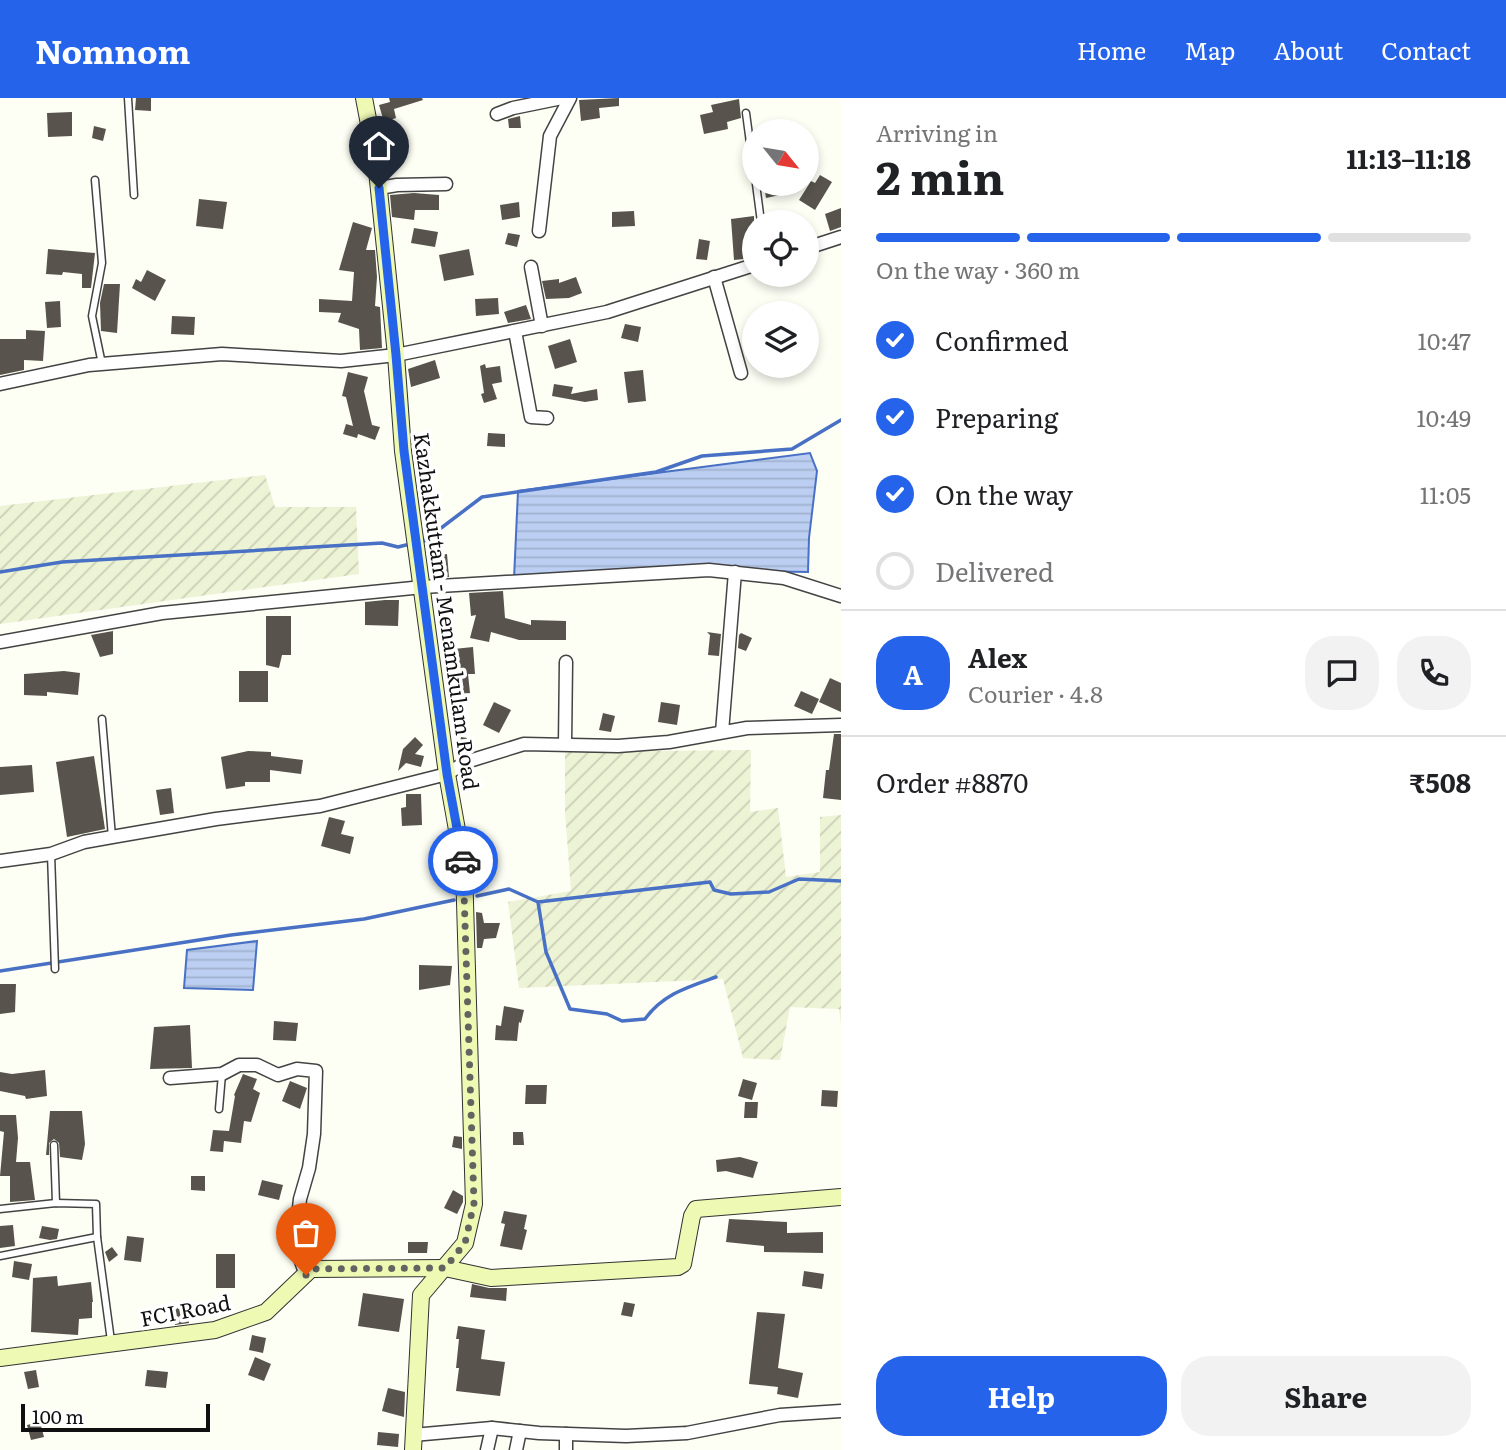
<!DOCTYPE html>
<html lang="en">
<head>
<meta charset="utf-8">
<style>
  :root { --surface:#fff; --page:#f2f2f2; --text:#202124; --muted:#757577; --line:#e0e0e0; --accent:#2563eb }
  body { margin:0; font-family:Literata,serif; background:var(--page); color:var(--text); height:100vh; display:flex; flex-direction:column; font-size:26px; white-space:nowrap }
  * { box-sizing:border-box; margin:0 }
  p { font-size:23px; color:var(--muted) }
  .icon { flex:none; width:38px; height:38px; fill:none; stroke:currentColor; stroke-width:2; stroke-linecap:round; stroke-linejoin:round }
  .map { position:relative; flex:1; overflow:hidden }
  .sheet { display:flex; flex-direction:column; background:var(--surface); width:665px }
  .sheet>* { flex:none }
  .needle { width:46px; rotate:120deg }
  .tools { position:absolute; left:742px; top:21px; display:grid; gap:14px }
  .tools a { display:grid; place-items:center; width:77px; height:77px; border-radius:50%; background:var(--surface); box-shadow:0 4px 10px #0003; font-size:35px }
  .scale { position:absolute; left:21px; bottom:18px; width:189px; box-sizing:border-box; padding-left:7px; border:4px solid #101010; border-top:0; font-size:19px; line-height:24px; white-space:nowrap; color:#101010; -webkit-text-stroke:5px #fff; paint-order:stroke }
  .pin { position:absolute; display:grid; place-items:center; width:60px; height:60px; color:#fff; margin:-72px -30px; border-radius:50% 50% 50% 0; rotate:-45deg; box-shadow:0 0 7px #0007 }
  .pin .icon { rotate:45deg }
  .courier { position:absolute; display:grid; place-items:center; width:70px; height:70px; margin:-35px; border:5px solid #2563eb; border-radius:50%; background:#fff; color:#222; box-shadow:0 2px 9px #0007 }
  .head em { font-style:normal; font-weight:700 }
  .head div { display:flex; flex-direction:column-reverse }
  .head { display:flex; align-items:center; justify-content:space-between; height:119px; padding:0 35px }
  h1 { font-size:46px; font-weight:700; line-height:52px }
  .bar { display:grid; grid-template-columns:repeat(4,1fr); gap:10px 7px; align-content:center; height:84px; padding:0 35px }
  .bar i { height:9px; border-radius:5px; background:var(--line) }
  .bar .active { background:var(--accent) }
  .bar p { grid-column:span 4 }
  .line { display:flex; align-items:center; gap:18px; padding:0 35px; border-top:2px solid var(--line) }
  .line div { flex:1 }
  .round { display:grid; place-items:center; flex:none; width:74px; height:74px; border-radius:28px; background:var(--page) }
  ol { padding:0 35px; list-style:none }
  li { display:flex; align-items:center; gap:21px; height:77px }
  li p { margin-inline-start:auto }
  li .icon { padding:7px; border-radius:50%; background:var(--accent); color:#fff; stroke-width:4 }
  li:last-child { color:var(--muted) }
  li i { width:38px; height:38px; border:4px solid var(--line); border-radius:50% }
  .primary-button { display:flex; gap:14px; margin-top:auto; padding:14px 35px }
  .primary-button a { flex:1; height:80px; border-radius:28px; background:var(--accent); color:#fff; font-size:28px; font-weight:700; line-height:80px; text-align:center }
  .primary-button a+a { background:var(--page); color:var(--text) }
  header { display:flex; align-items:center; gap:42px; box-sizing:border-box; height:98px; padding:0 35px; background:var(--accent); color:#fff }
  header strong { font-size:33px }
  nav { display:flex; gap:38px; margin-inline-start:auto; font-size:24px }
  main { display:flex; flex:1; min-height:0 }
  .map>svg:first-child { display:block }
  .farmland { fill:url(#farmland-furrows) }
  .water { fill:url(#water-rules); stroke:#4870c4; stroke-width:2 }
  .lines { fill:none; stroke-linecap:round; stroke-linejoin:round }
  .stream { stroke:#4870c4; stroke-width:3.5 }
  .building { fill:#58544d }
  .lane-casing { stroke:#434343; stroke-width:9 }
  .street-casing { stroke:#434343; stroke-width:15 }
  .secondary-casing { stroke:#323232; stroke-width:18 }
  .lane { stroke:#fff; stroke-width:6 }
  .street { stroke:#fff; stroke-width:12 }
  .secondary { stroke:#eef9b4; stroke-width:16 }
  .done { stroke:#636360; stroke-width:7; stroke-dasharray:0 12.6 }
  .route { stroke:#2563eb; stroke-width:9 }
  .labels { text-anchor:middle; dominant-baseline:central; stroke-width:7; stroke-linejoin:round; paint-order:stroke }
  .street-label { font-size:21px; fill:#101010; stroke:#fff }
</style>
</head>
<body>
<header>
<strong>Nomnom</strong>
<nav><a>Home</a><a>Map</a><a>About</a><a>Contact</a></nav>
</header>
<main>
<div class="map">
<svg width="841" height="1352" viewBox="0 0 841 1352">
  <defs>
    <pattern id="farmland-furrows" width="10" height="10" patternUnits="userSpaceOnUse" patternTransform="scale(1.75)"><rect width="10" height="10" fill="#edf3d5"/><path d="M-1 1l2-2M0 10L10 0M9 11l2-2" fill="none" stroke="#cacfb6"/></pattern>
    <pattern id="water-rules" width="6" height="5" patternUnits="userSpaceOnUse" patternTransform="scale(1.75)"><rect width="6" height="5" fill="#bccff2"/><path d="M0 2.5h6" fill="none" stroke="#a1b1ce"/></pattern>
  </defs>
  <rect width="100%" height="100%" fill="#fdfef4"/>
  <!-- farmland -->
  <g class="farmland">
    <polygon points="265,377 275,409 356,409 359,476 0,526 0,408"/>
    <polygon points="751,652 750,714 778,710 786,779 820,774 820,719 841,717 841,927 839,911 790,909 780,962 743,960 723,881 519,890 508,804 571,793 565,714 565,654"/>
  </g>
  <!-- water -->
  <g class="water">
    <polygon points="810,355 817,373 809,440 808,474 650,471 607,472 514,481 518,393"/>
    <polygon points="257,843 253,892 184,890 187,852"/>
  </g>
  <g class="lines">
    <!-- stream -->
    <g class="stream">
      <polyline points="424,443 482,399 656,374 702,358 792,351 841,322"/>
      <polyline points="0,474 62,464 382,445 398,449 406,447"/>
      <polyline points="477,798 509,791 538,804"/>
      <polyline points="0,873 231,837 364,821 454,802"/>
      <path d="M 716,879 C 688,889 663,896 645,921 L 622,923 L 607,916 L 570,911 L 546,854 L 538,804 L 710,784 L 714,792 L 731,796 L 769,794 L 799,781 L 841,783"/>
    </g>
  </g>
  <!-- building -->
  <g class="building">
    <polygon points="136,0 151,0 151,13 135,12"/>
    <polygon points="389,0 422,0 423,2 394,11 396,20 384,24 379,7 390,4"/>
    <polygon points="619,0 619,8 599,10 600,20 581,23 579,2"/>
    <polygon points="739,1 741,20 727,24 728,31 704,36 700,17 713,14 711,7"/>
    <polygon points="72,14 72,38 48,39 47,15"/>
    <polygon points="520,18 521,30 509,30 508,21"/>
    <polygon points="94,28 106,31 103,43 92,40"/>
    <polygon points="820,77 832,84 815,112 799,102 811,83 815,85"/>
    <polygon points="764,86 787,86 789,95 766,100"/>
    <polygon points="414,95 439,97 439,112 415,112 414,122 392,119 390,97"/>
    <polygon points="199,101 227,104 223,131 196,128"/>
    <polygon points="519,104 520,119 502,122 500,107"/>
    <polygon points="841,110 841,129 830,133 825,116"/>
    <polygon points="634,113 635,128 612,129 612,114"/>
    <polygon points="754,118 754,142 743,143 744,161 734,162 731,121"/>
    <polygon points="353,124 372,130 366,152 375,152 377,179 375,208 380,209 382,250 360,252 359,231 338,224 341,215 319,214 319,201 352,203 354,174 339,172"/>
    <polygon points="414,130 438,134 435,149 411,145"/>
    <polygon points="508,135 520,137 517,149 505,146"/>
    <polygon points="699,141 710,143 707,162 696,161"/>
    <polygon points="48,151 95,155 91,190 82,190 82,176 63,174 62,177 46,176"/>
    <polygon points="469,151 474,177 444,183 439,157"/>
    <polygon points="147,172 166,182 155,203 132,190 136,181 141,184"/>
    <polygon points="576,179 582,195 569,200 546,201 542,183 559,181 559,185"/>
    <polygon points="104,186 120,186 117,235 101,233 100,205"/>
    <polygon points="498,200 499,216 476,218 475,201"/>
    <polygon points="60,203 61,229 47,230 45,204"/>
    <polygon points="526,207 531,221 508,225 504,214"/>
    <polygon points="172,218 195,219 194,237 171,236"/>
    <polygon points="625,226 641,229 638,244 621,240"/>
    <polygon points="26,232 45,233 43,263 24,262 24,272 0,277 0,241 26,241"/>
    <polygon points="570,241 577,264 555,271 548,248"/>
    <polygon points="435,262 440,280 411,289 408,271"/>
    <polygon points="485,266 486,270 500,268 502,284 492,286 497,301 484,305 481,296 484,295 480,268"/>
    <polygon points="643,272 646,303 628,305 624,274"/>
    <polygon points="348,274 368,279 364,293 372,327 380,329 375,342 358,336 357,340 343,336 346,326 353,328 346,299 342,298"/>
    <polygon points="554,286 573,289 571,296 597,291 598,302 585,304 552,298"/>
    <polygon points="488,335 505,336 505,349 487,348"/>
    <polygon points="447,456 449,479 431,480 428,458"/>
    <polygon points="503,493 505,520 531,527 531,522 566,523 566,542 519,542 491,534 489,544 470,540 476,517 471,518 469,495"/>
    <polygon points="385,502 399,502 398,528 365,527 365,504"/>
    <polygon points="266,518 291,518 291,557 282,557 279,570 266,567"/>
    <polygon points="113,533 113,556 100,559 91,537"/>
    <polygon points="707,534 721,536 719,558 708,557 710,537"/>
    <polygon points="741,535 752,540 746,553 738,550 739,537"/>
    <polygon points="473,549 475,576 468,576 470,595 453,597 451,578 447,579 444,552"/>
    <polygon points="64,573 80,575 78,597 47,594 47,598 24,597 24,576"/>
    <rect x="239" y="573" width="29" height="31"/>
    <polygon points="830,580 841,585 841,614 819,604"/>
    <polygon points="801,593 819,601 812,616 794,608"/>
    <polygon points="494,604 511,612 499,635 483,627"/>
    <polygon points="661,604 680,607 677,627 658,624"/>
    <polygon points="603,615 615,618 611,634 599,632"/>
    <polygon points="834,636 841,636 841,702 823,700 826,672 829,672"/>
    <polygon points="415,639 423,647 415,656 424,658 421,669 406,665 398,673 403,651"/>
    <polygon points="461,639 473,641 471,653 458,656"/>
    <polygon points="248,653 271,654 271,658 303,662 301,676 270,672 270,684 245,684 245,688 226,691 221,659"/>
    <polygon points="94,658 105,731 67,739 56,664"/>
    <polygon points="32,667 34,694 0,697 0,669"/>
    <polygon points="171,690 174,715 160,717 156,692"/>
    <polygon points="406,696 421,696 422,727 402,728 401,710 406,709"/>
    <polygon points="329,719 345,723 341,736 354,739 350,756 321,748"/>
    <polygon points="476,814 482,815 484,825 500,825 496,840 484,841 482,850 477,850"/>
    <polygon points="419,867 452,868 450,887 419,892"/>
    <polygon points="0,886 16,886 15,914 0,916"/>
    <polygon points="504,908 524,912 521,925 519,924 517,943 495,942 496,927 501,928"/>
    <polygon points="274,923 298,925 296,943 273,942"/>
    <polygon points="190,927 192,970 150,971 154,929"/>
    <polygon points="45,972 47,998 26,1001 25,998 0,993 0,974 12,976"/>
    <polygon points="243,976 257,981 253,991 260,995 251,1024 244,1023 241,1045 224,1043 223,1054 210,1053 213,1032 229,1033 235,998 234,997"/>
    <polygon points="743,981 757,985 752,1002 738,998"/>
    <polygon points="290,983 307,990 300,1011 282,1003"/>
    <polygon points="526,987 547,987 546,1006 525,1006"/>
    <polygon points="822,992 838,993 837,1009 821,1008"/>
    <polygon points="745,1004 758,1004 757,1020 744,1020"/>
    <polygon points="50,1013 82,1013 85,1046 82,1062 60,1059 59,1045 54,1041 49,1045 49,1057 46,1057"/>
    <polygon points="0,1017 16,1017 18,1040 16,1064 30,1064 35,1102 10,1104 10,1078 0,1078 4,1034 0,1033"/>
    <polygon points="513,1034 523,1034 524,1047 513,1047"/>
    <polygon points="454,1038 462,1039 462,1051 452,1049"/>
    <polygon points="740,1059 758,1064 753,1080 726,1073 717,1074 716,1062"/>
    <polygon points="191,1078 205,1078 205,1093 191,1092"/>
    <polygon points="262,1082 283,1087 279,1102 258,1097"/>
    <polygon points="453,1092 463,1098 463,1104 457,1116 444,1110"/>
    <polygon points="504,1113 527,1117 524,1131 527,1132 522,1152 500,1148 505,1126 501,1125"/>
    <polygon points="729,1121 787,1124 787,1135 823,1134 823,1155 764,1154 764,1148 726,1144"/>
    <polygon points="13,1127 15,1148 0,1150 0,1128"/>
    <polygon points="42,1128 59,1131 57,1141 50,1142 39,1140"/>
    <polygon points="127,1138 144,1140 141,1164 124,1162"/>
    <polygon points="408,1144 428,1144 427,1155 408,1155"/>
    <polygon points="112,1149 118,1157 109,1164 105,1154"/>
    <rect x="216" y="1156" width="19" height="34"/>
    <polygon points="14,1163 32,1166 29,1182 12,1179"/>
    <polygon points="804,1173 824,1176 822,1191 802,1188"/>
    <polygon points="57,1178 58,1188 91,1184 93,1204 92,1204 92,1220 79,1221 78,1237 31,1234 33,1180"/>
    <polygon points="472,1186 489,1190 507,1190 506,1203 470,1199"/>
    <polygon points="363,1195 404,1201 399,1234 358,1228"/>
    <polygon points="624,1204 635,1206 632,1219 621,1217"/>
    <polygon points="187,1208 189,1225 175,1227 173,1210"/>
    <polygon points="757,1214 785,1216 778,1270 803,1275 798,1300 777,1296 778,1289 749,1286"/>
    <polygon points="458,1228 485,1232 481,1261 505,1264 500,1298 456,1293 459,1270 456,1270 459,1241 456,1241"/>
    <polygon points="252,1237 266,1240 263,1255 249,1252"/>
    <polygon points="255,1259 271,1266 264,1283 248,1277"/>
    <polygon points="36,1272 39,1289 28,1291 24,1274"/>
    <polygon points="147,1272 168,1274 166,1290 145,1288"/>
    <polygon points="388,1290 405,1294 404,1319 382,1313"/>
    <polygon points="40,1324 44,1339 31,1342 27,1327"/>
    <polygon points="378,1334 399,1336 398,1349 377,1347"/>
  </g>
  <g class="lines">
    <!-- lane casing -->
    <g class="lane-casing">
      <g id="lane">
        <polyline points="128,0 134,97"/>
        <polyline points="746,15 754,75"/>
        <polyline points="95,82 102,165 92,218 102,266"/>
        <polyline points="756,86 761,124"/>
        <polyline points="102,621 112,739"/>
        <polyline points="51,756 55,871"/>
        <polyline points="219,1011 222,976"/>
        <polyline points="54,1047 56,1105"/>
        <polyline points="0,1111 56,1105 96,1106 97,1139 111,1243"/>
        <polyline points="0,1158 97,1139"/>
      </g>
    </g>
    <!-- street casing -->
    <g class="street-casing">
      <g id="street">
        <polyline points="497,16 513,10 562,0"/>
        <polyline points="379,90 397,87 446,86"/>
        <polyline points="539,133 550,38 570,0"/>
        <polyline points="807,150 841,139"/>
        <polyline points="531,169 542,228"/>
        <polyline points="714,179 741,275"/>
        <polyline points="515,233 531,319 547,320"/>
        <polyline points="0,286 89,267 222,256 341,263 396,257 607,214 754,167"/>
        <polyline points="0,544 162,515 423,489 709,472 784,480 841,498"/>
        <polyline points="722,634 735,474"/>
        <polyline points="565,646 566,564"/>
        <polyline points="0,763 51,756 84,744 112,739 216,721 320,708 447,676 466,664 524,646 618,648 669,644 747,630 841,627"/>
        <polyline points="170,980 222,976 239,967 257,967 278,977 297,971 316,973 314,1036 309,1070 300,1101 295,1147 306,1177"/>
        <polyline points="566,1336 566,1352"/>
        <polyline points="413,1337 492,1330 539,1335 626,1338 687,1335 780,1317 841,1313"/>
        <polyline points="487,1352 492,1330"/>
        <polyline points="516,1352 520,1333"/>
      </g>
    </g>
    <!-- secondary casing -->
    <g class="secondary-casing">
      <g id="secondary">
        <polyline points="364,0 376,63 396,257 403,353 447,676 464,771 474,1106 465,1145 421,1197 413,1352"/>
        <polyline points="0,1260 215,1232 266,1214 311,1171 445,1170 491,1180 678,1169 683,1166 692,1118 696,1111 841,1099"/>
      </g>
    </g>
    <!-- lane -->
    <use href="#lane" class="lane"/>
    <!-- street -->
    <use href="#street" class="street"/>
    <!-- secondary -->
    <use href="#secondary" class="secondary"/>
  </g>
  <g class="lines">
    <!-- done -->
    <polyline class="done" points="306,1177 312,1171 445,1170 465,1145 474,1105 463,763"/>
    <!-- route -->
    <polyline class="route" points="379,90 396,257 404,353 447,676 463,763"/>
  </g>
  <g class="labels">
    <!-- street labels -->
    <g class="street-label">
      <text transform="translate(448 513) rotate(82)">Kazhakkuttam - Menamkulam Road</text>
      <text transform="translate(185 1211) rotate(-11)">FCI Road</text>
    </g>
  </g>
</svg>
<div class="tools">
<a><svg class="needle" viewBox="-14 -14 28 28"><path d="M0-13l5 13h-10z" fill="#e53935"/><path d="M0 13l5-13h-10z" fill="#757577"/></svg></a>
<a><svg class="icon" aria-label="locate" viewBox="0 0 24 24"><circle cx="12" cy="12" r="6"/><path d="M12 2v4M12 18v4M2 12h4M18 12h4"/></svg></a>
<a><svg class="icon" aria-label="layers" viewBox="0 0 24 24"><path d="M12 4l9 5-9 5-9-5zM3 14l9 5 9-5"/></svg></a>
</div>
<div class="scale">100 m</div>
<div class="pin" style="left:306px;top:1177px;background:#ea580c"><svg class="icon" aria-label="bag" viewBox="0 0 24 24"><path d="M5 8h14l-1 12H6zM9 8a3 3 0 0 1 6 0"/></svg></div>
<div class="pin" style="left:379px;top:90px;background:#1f2937"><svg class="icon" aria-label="home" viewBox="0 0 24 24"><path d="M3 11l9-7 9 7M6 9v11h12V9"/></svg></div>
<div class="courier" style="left:463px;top:763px"><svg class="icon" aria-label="car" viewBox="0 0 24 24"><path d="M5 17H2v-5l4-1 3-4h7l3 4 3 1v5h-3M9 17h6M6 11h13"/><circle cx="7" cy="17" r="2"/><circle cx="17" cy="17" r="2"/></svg></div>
</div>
<section class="sheet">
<div class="head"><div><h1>2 min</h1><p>Arriving in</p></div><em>11:13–11:18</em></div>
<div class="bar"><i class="active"></i><i class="active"></i><i class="active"></i><i></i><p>On the way · 360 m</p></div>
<ol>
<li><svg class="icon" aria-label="check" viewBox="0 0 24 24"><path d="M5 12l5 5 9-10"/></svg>Confirmed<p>10:47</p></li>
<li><svg class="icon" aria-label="check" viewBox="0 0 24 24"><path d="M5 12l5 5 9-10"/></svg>Preparing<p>10:49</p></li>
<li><svg class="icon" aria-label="check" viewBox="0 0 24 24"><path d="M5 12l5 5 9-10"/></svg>On the way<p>11:05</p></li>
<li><i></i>Delivered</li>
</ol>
<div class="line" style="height:126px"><b class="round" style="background:var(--accent);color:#fff">A</b><div><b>Alex</b><p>Courier · 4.8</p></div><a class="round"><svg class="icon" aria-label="chat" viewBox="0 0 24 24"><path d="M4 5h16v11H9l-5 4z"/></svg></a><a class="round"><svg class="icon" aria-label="phone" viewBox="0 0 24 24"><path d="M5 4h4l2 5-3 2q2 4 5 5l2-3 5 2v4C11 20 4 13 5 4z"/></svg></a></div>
<div class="line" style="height:91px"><div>Order #8870</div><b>₹508</b></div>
<div class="primary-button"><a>Help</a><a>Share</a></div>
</section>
</main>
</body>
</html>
